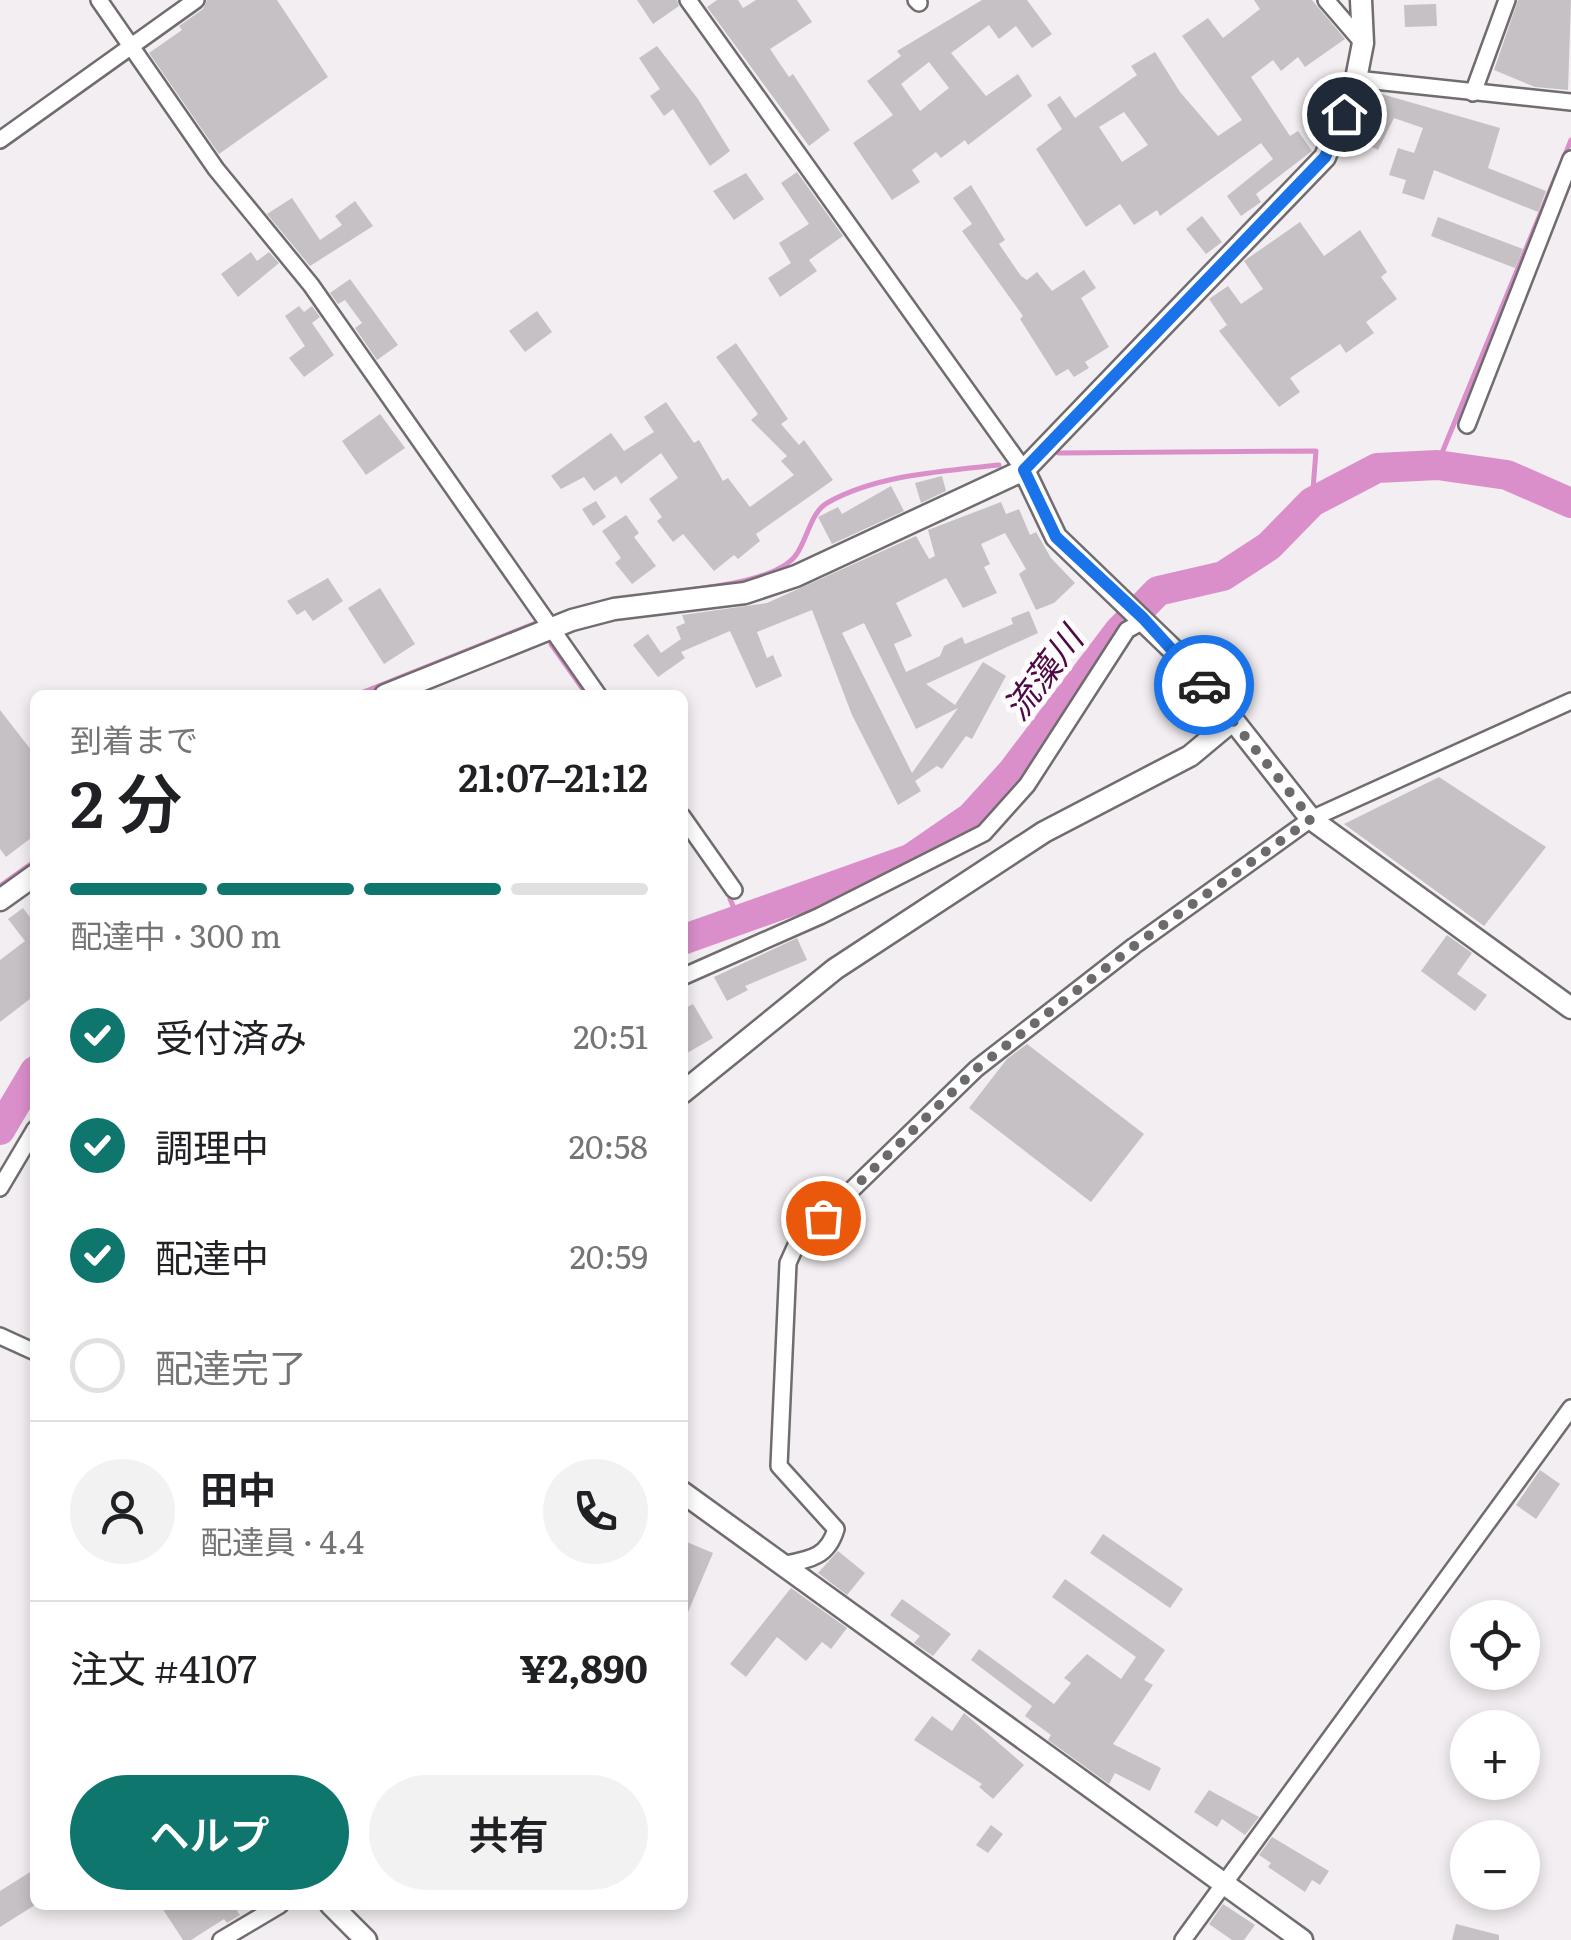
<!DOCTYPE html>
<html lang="ja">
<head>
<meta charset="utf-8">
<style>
  :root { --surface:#fff; --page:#f2f2f2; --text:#202124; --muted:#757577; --line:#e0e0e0; --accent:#0f766e }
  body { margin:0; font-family:Literata,"Noto Sans JP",serif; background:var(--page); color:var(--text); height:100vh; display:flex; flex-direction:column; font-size:38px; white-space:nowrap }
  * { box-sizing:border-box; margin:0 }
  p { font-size:32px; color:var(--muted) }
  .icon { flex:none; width:55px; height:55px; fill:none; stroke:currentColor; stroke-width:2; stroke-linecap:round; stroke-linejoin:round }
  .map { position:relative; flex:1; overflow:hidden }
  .sheet { position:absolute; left:30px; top:690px; width:658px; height:1220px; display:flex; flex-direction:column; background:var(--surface); border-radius:15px; box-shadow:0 5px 15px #0003 }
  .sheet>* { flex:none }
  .fabs { position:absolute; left:1450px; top:1600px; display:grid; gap:20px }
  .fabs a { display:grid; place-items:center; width:90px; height:90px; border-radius:50%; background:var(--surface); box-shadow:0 5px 15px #0003; font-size:50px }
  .pin { position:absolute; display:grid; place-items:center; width:85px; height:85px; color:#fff; margin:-42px; border:5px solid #fff; border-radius:50%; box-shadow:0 2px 10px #0007 }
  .courier { position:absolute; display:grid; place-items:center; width:100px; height:100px; margin:-50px; border:8px solid #1a73e8; border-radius:50%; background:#fff; color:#222; box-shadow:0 2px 12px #0007 }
  .overview em { font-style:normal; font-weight:600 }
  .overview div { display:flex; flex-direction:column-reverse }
  .overview { display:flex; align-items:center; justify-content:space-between; height:170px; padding:0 40px }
  h1 { font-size:65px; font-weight:600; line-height:75px }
  .bar { display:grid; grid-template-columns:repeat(4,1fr); gap:15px 10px; align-content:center; height:120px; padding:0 40px }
  .bar i { height:12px; border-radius:8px; background:var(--line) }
  .bar .selected { background:var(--accent) }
  .bar p { grid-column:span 4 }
  .line { display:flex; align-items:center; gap:25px; padding:0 40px; border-top:2px solid var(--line) }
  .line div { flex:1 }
  .round { display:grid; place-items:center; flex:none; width:105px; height:105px; border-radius:52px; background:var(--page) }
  ol { padding:0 40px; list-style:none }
  li { display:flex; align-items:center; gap:30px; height:110px }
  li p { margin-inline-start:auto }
  li .icon { padding:10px; border-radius:50%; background:var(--accent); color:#fff; stroke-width:4 }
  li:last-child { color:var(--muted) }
  li i { width:55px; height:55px; border:5px solid var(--line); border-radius:50% }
  .button { display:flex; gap:20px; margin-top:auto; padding:20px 40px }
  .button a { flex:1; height:115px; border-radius:60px; background:var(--accent); color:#fff; font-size:40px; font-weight:600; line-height:115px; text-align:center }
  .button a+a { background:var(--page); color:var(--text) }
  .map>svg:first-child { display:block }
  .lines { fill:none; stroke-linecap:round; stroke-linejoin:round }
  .stream { stroke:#da8fca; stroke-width:5 }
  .river { stroke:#da8fca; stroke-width:30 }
  .building { fill:#c6c1c4; fill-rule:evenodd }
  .minor-casing { stroke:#706c6f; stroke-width:20 }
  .tertiary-casing { stroke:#706c6f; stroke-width:25 }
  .minor { stroke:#fff; stroke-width:15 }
  .tertiary { stroke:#fff; stroke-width:20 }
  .done { stroke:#6d6a6c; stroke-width:10; stroke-dasharray:0 18 }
  .route { stroke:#1a73e8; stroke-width:12 }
  .labels { text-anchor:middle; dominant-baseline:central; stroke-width:10; stroke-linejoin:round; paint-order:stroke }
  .water-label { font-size:35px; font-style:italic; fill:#4e0a44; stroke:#fffcfe }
</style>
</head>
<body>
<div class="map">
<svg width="1571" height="1940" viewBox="0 0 1571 1940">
  <rect width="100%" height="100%" fill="#f3eef1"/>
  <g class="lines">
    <!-- stream -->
    <g class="stream">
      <polyline points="1563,160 1571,140"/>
      <polyline points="1058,453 1316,451 1312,502"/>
      <polyline points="1437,465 1558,171"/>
      <path d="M 651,595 C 687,589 774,585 796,555 C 807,540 811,512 827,503 C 876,475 943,471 999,465"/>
      <polyline points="551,644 587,695"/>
      <polyline points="356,695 536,623"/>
      <polyline points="0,886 35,861"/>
      <polyline points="728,922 734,908 730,899"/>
    </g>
    <!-- river -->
    <g class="river">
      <polyline points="682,940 910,859 971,817 1012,772 1119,631 1158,591 1223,576 1269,546 1312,502 1377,468 1437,465 1507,475 1571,503"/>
      <polyline points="0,1130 35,1071"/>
    </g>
  </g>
  <!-- building -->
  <g class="building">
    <polygon points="207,0 277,0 328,77 219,154 149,53 182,30 179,26 203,9"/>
    <polygon points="637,0 677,0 679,6 653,24"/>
    <polygon points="717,0 738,0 743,8 756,0 797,0 812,22 770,49 789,77 793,74 830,130 809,146 707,7"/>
    <path d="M 982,0 L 1027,0 L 1052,34 L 1032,48 L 1016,26 L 999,39 L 989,25 L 951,53 L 986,96 L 1018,74 L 1032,96 L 968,145 L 965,140 L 941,158 L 936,152 L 912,170 L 920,182 L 892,200 L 853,143 L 893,115 L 867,81 L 901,56 L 897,51 ZM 929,62 L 949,88 L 920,111 L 901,84 Z"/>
    <path d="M 1254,0 L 1312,0 L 1345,39 L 1305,67 L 1298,57 L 1281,71 L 1273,60 L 1251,77 L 1290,136 L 1298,131 L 1312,151 L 1256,194 L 1261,202 L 1241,216 L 1227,196 L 1273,159 L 1261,143 L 1160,216 L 1157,210 L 1134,225 L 1120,204 L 1086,227 L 1036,149 L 1062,129 L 1047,105 L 1060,96 L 1075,118 L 1137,75 L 1131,66 L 1155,52 L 1180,92 L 1218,136 L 1242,120 L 1182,36 L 1208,18 L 1223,38 L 1260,9 ZM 1124,112 L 1148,145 L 1122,162 L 1099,127 Z"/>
    <polygon points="1518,0 1571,0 1568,90 1535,87 1494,70"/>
    <polygon points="1436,4 1437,26 1405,27 1404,5"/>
    <polygon points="657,46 698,99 730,151 710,166 673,109 664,116 650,96 660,89 639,58"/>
    <polygon points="1378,93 1500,128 1488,168 1546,191 1538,212 1434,170 1424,200 1402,193 1406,180 1389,175 1398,148 1414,153 1423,128 1394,118 1378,150 1362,142 1375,116 1368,112"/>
    <polygon points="797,172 843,236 809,260 817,271 780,297 768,278 791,263 779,243 809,224 781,183"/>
    <polygon points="746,173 764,199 734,220 713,191"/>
    <polygon points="971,185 1005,240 999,244 1021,276 1027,280 1037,272 1052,291 1084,270 1096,288 1081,298 1109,347 1085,362 1089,368 1074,377 1068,369 1056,376 1020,319 1023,316 962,231 972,224 953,198"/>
    <polygon points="292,198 320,240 342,225 335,216 355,201 373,226 310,266 267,214"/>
    <polygon points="1202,216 1222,242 1206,254 1186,229"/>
    <polygon points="1438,217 1523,249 1515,268 1431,236"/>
    <polygon points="1300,222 1324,256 1360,230 1387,272 1381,277 1397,299 1366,322 1374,333 1346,353 1340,344 1290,378 1300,392 1279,407 1219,331 1227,325 1209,299 1228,286 1241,304 1263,289 1244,261"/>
    <polygon points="251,252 257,261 269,252 279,263 238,297 221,274"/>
    <polygon points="350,279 398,345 377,360 355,328 362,323 345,300 338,304 330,293"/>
    <polygon points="299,306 304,312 312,306 320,317 312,323 334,355 304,377 289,358 305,346 285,316"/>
    <polygon points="537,311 552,332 525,352 509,331"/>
    <polygon points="736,343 788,419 781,424 799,445 804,440 833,480 756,534 760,541 738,559 734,555 714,571 683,534 673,542 657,521 662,517 649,499 678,478 661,453 621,484 616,476 594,491 584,477 561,489 551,476 611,433 624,451 654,432 644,417 666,402 694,443 699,440 723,481 728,478 750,507 794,475 781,461 787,456 751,420 758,414 716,357"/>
    <polygon points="380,414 405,448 366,475 342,441"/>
    <polygon points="942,476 946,491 921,503 915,483"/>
    <polygon points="891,486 904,511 832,544 818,517 838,507 842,514"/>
    <polygon points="596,501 606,517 593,526 582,509"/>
    <path d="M 1001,502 L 1006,514 L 1019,509 L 1030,535 L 1036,532 L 1051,558 L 1075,583 L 1054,603 L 1036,610 L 1019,574 L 1026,569 L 1005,533 L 981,544 L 990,564 L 984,567 L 997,593 L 963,608 L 946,578 L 896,603 L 912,636 L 894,644 L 906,672 L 940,656 L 944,646 L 962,637 L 965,644 L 1013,624 L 1011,618 L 1029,611 L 1038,633 L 926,684 L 955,705 L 983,662 L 1006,676 L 972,739 L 966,736 L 942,769 L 937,766 L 915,781 L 921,791 L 898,805 L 852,715 L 812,610 L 757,632 L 767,658 L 773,655 L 782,676 L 756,688 L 730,631 L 681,652 L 685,658 L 658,677 L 633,645 L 648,634 L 661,653 L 681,639 L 676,627 L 685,623 L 682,615 L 767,603 L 916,536 L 929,559 L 935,556 L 928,530 ZM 864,623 L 916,729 L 958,708 L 912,773 L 842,633 Z"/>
    <polygon points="626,515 639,533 634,537 656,566 632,584 615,563 621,558 602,531"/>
    <polygon points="328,578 343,601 313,621 305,610 297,615 287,601"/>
    <polygon points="380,588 415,644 384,664 348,608"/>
    <polygon points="0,710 35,755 35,835 6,857 0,849"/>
    <polygon points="1439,777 1546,847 1484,926 1344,824"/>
    <polygon points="23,908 35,924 35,995 0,1022 0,960 25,941 8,919"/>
    <polygon points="1447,935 1472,953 1457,974 1487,995 1475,1011 1421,971"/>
    <polygon points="797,938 807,960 745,986 748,990 727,1001 714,977"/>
    <polygon points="693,1004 713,1038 682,1056 682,1010"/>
    <polygon points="1027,1044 1144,1134 1091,1202 969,1108 1007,1059"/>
    <polygon points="1540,1470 1560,1484 1536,1519 1516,1505"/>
    <polygon points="1103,1534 1183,1589 1170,1608 1090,1553"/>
    <polygon points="682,1540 713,1553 683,1624 682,1624"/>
    <polygon points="838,1551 865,1573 847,1595 818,1573"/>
    <polygon points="1065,1579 1165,1650 1144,1680 1153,1685 1113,1744 1161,1768 1150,1791 1115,1773 1109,1784 1048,1740 1051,1735 1025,1716 1032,1706 971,1660 979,1649 1054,1704 1071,1683 1064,1678 1087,1654 1121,1679 1136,1657 1052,1597"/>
    <polygon points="791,1588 847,1628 831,1649 822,1642 806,1661 777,1637 746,1677 730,1664"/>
    <polygon points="902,1599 951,1634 933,1656 914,1643 920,1636 890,1615"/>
    <polygon points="964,1713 1024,1765 993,1799 979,1787 982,1784 914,1740 932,1716 952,1731"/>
    <polygon points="1209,1790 1259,1817 1245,1835 1222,1819 1217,1827 1194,1812"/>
    <polygon points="991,1825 1003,1834 988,1853 976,1845"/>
    <polygon points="1272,1837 1329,1871 1320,1885 1312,1880 1305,1892 1268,1867 1271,1863 1259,1855"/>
    <polygon points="35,1869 35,1905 0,1927 0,1891"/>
    <polygon points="1223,1904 1255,1925 1244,1940 1232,1940 1209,1924"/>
    <polygon points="160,1905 246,1905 237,1911 240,1915 227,1923 224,1919 191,1940 183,1940"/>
    <polygon points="1456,1924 1499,1935 1499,1940 1452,1940"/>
  </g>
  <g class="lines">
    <!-- minor casing -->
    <g class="minor-casing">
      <g id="minor">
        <polyline points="99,0 216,169 311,285 598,695"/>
        <polyline points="688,0 1024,470"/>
        <polyline points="916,0 919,3"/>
        <polyline points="1326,0 1363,43"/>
        <polyline points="1356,79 1571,102"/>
        <polyline points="1473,93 1507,0"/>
        <polyline points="0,140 196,0"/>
        <polyline points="1467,425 1571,159"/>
        <polyline points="682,816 734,890"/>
        <polyline points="682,977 820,916 984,833 1027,785 1127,630 1145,620"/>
        <polyline points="0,1188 35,1129"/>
        <polyline points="0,1336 35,1352"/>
        <path d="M 786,1564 C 812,1559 828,1556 836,1529 L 779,1466 L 788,1263 L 797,1243 L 976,1069 L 1134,946 L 1311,819 L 1571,701"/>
        <polyline points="221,1940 280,1905"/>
        <polyline points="1183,1940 1571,1408"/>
      </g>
    </g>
    <!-- tertiary casing -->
    <g class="tertiary-casing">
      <g id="tertiary">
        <polyline points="1024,470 1056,537 1192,668 1311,819 1571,1008"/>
        <polyline points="385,695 572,620 614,609 745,593 796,576 1024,470 1325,157 1356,79 1363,43 1361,0"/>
        <polyline points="0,900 35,875"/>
        <polyline points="682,1093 835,969 1044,832 1190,756 1232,721"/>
        <polyline points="682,1492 1302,1940"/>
        <polyline points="331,1905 366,1940"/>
      </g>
    </g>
    <!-- minor -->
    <use href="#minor" class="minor"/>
    <!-- tertiary -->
    <use href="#tertiary" class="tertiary"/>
  </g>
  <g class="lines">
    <!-- done -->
    <polyline class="done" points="823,1218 976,1069 1134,946 1311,819 1204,685"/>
    <!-- route -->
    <polyline class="route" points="1204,685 1143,618 1056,537 1024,470 1325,157 1344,114"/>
  </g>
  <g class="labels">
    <!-- water labels -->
    <g class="water-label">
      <text transform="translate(1041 672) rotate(-53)">流藻川</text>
    </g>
  </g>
</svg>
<div class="fabs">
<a><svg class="icon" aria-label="locate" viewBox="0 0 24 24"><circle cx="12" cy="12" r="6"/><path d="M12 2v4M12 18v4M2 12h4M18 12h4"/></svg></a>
<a>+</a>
<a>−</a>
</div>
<div class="pin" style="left:823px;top:1218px;background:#ea580c"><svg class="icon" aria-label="bag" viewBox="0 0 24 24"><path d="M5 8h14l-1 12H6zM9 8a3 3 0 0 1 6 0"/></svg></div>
<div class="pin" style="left:1344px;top:114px;background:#1f2937"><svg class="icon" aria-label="home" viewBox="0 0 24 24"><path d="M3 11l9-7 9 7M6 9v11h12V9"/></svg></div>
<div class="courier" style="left:1204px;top:685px"><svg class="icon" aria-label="car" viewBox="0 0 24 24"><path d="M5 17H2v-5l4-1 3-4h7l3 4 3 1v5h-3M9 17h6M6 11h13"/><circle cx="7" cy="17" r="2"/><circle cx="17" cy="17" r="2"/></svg></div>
<section class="sheet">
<div class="overview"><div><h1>2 分</h1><p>到着まで</p></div><em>21:07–21:12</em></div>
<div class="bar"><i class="selected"></i><i class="selected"></i><i class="selected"></i><i></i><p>配達中 · 300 m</p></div>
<ol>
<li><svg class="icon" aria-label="check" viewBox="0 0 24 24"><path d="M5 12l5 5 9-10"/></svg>受付済み<p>20:51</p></li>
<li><svg class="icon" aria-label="check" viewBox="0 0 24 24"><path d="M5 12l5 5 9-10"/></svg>調理中<p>20:58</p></li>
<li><svg class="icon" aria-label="check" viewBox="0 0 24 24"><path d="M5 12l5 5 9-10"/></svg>配達中<p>20:59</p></li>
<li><i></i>配達完了</li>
</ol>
<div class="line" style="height:180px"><a class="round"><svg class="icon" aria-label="person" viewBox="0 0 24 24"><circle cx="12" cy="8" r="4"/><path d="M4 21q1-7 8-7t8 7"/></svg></a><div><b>田中</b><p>配達員 · 4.4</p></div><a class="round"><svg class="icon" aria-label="phone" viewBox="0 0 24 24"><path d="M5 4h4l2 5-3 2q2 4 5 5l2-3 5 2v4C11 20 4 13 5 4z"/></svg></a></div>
<div class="line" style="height:130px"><div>注文 #4107</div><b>¥2,890</b></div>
<div class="button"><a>ヘルプ</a><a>共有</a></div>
</section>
</div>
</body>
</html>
